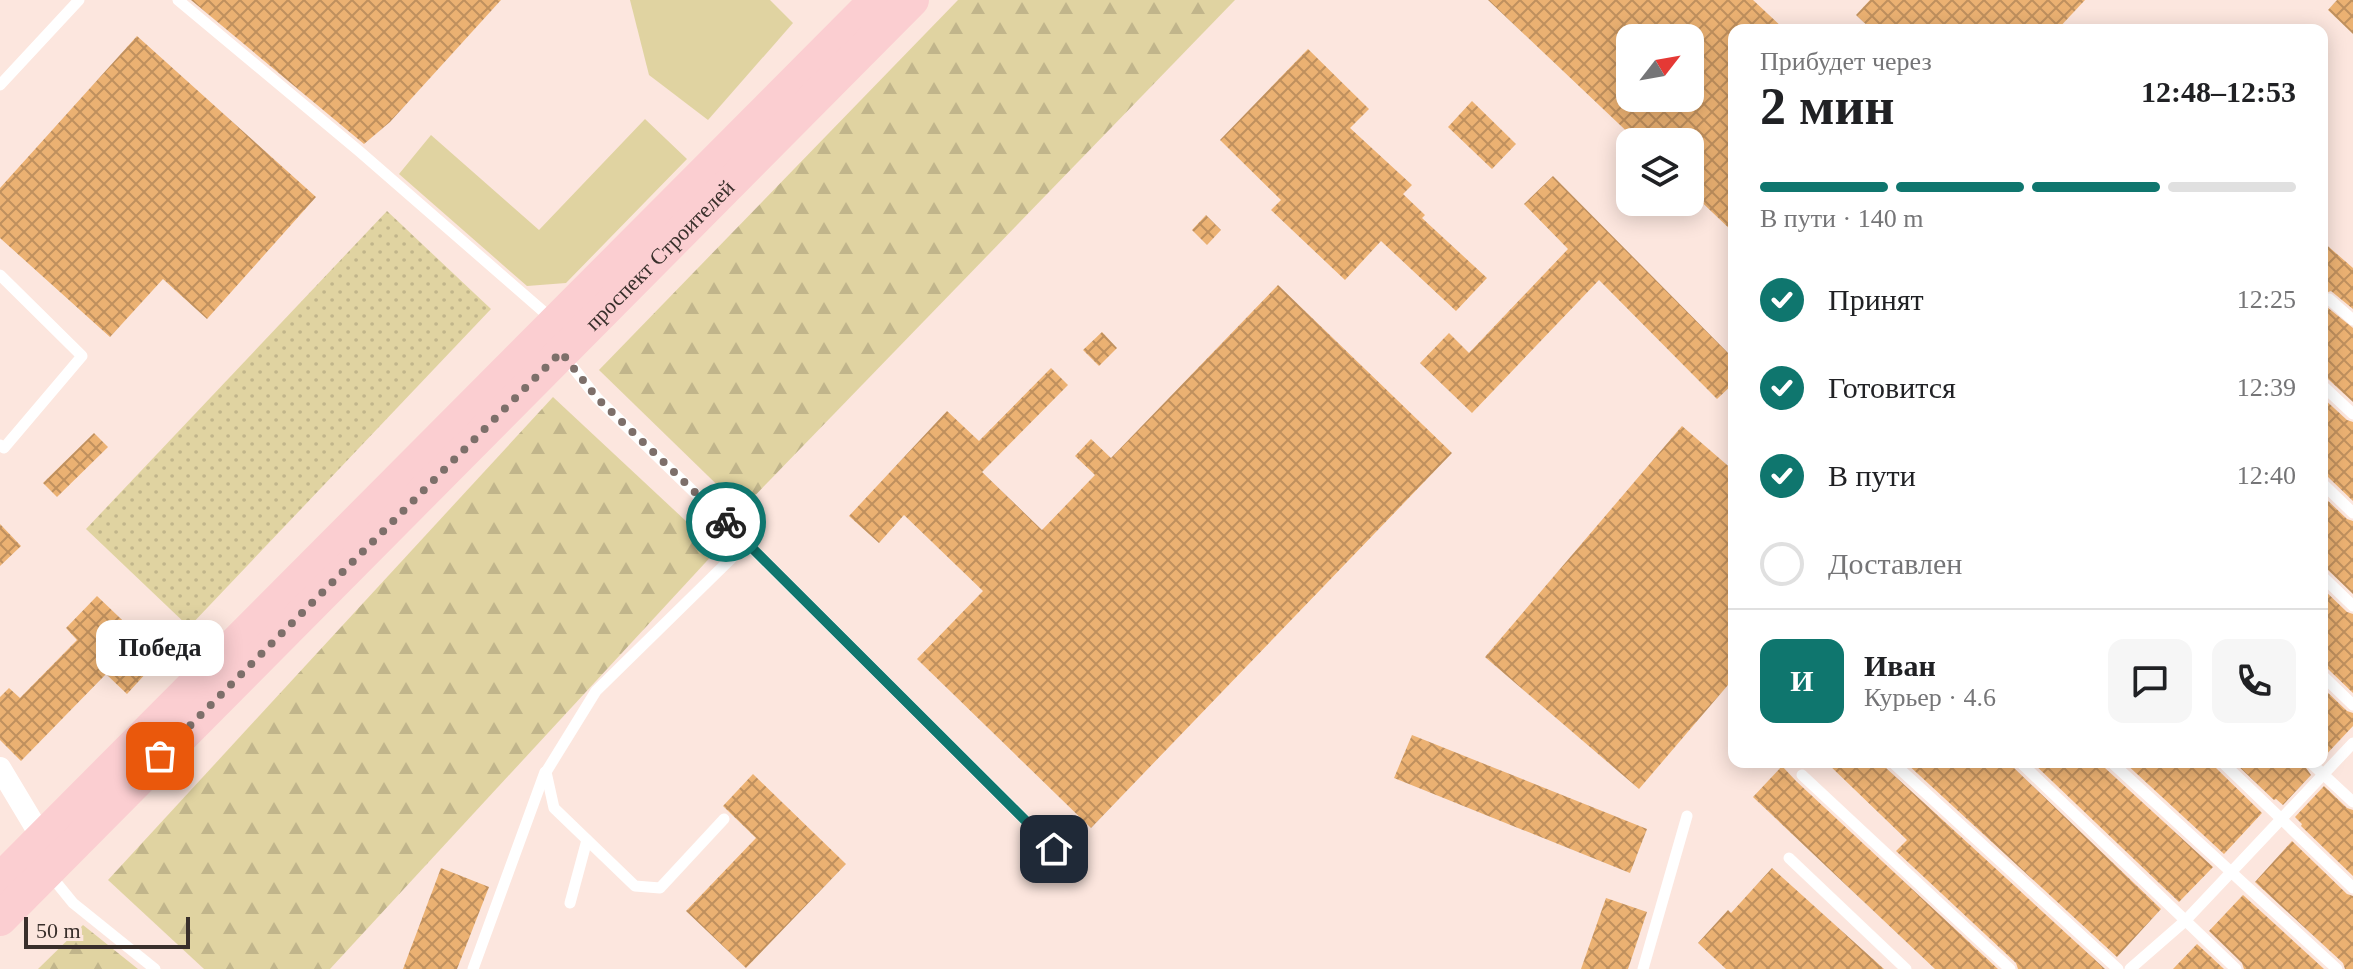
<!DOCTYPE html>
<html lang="ru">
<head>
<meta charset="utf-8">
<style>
  :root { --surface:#fff; --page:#f6f6f6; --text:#202124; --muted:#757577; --line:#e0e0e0; --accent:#0f766e }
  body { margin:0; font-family:"Times New Roman",serif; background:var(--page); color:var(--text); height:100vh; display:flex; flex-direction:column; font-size:30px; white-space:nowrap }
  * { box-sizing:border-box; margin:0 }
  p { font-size:26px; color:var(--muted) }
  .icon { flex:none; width:44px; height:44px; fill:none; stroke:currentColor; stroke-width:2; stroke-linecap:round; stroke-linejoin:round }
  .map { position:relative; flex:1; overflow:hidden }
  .drawer { position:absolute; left:1728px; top:24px; width:600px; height:744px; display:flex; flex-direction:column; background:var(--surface); border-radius:16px; box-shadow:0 4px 20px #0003 }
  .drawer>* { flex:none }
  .needle { width:52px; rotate:59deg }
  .tools { position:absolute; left:1616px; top:24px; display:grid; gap:16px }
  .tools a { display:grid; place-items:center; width:88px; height:88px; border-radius:16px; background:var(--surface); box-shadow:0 4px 20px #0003; font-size:40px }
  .scale { position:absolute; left:24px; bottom:20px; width:166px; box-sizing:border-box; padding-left:8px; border:4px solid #392f2b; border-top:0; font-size:22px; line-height:28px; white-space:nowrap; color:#392f2b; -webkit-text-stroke:6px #fce6de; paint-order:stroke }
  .pin { position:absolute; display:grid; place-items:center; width:68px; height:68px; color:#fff; margin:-34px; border-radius:16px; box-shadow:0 4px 12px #0006 }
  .courier { position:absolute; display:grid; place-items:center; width:80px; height:80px; margin:-40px; border:6px solid #0f766e; border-radius:50%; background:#fff; color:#222; box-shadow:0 2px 10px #0007 }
  .bubble { position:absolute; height:56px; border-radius:16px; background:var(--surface); box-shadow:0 4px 20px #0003; font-size:26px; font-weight:600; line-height:56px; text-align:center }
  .overview em { font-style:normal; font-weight:600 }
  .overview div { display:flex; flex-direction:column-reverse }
  .overview { display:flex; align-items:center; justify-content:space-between; height:136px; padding:0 32px }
  h1 { font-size:52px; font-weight:600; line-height:60px }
  .bar { display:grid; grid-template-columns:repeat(4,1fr); gap:12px 8px; align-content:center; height:96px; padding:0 32px }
  .bar i { height:10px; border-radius:6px; background:var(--line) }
  .bar .on { background:var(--accent) }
  .bar p { grid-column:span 4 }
  .line { display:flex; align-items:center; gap:20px; padding:0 32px; border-top:2px solid var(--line) }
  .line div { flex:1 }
  .round { display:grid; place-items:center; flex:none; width:84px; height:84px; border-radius:16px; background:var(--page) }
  ol { padding:0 32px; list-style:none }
  li { display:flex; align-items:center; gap:24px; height:88px }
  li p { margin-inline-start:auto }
  li .icon { padding:8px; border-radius:50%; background:var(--accent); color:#fff; stroke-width:4 }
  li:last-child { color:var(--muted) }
  li i { width:44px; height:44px; border:4px solid var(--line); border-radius:50% }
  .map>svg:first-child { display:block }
  .grass { fill:#e0d3a1 }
  .forest { fill:url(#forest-firs) }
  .park { fill:url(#park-dots) }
  .building { fill:url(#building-cross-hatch); fill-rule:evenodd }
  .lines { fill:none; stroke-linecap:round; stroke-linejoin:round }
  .service { stroke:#fff; stroke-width:11 }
  .minor { stroke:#fff; stroke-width:22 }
  .primary { stroke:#fbced1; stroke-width:34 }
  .done { stroke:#7d6f6a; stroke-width:8; stroke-dasharray:0 14.4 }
  .route { stroke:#0f766e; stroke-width:10 }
  .labels { text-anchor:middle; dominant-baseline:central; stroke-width:7; stroke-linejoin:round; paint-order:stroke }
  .street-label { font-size:22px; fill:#392f2b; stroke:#fce6de }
</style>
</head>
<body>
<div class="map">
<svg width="2353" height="969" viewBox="0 0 2353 969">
  <defs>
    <pattern id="forest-firs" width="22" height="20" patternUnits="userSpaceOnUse" patternTransform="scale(2)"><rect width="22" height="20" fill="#e0d3a1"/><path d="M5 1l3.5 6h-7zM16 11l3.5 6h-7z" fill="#c1b58b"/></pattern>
    <pattern id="park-dots" width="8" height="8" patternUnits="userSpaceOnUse" patternTransform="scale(2)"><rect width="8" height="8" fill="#e0d3a1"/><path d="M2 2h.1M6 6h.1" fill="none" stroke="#c1b58b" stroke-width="1.8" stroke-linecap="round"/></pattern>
    <pattern id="building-cross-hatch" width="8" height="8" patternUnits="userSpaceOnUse" patternTransform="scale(2)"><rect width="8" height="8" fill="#ebb172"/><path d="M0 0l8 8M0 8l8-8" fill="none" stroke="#bf905e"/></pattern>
  </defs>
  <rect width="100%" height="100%" fill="#fce6de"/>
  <!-- grass -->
  <g class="grass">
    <polygon points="630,0 770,0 793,23 708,120 649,75"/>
    <polygon points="645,119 687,159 566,283 527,286 399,174 431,135 539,230"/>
  </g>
  <!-- forest -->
  <g class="forest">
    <polygon points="958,0 1235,0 742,509 599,370"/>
    <polygon points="553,397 717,550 330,969 204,969 108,880"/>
    <polygon points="83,925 138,969 38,969"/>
  </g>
  <!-- park -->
  <polygon class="park" points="387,211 491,309 189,627 86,529"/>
  <!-- building -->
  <g class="building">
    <polygon points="191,0 501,0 390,122 364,144"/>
    <path d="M 1488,0 L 1753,0 L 1785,30 L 1734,30 L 1734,233 L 1690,191 L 1690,142 L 1638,142 ZM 1630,38 L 1690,38 L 1690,98 L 1630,98 Z"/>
    <polygon points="1870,0 2085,0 2057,30 1872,30 1856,15"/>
    <polygon points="2337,0 2353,0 2353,34 2328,10"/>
    <polygon points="137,36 316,197 207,319 163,279 110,337 0,238 0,188"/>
    <polygon points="1308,49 1369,109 1350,128 1412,185 1403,194 1425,215 1422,218 1487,278 1456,311 1381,241 1345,280 1271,210 1281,200 1220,140"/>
    <polygon points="1472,101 1516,144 1492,169 1448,127"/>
    <polygon points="1553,176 1734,359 1734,383 1717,399 1599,280 1472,413 1420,363 1449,333 1469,353 1568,249 1524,204"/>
    <polygon points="1206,215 1221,230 1207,245 1192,230"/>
    <polygon points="2322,241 2353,268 2353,309 2331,291 2322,294"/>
    <polygon points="1278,285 1452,453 1091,828 917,659 983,591 904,515 879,543 849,516 947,411 979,441 1051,368 1068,385 982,472 1042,530 1095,475 1075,456 1091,439 1111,458"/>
    <polygon points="2322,303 2353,328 2353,402 2328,379 2322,377"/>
    <polygon points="1102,332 1117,348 1099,366 1083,350"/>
    <polygon points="2322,397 2347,420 2353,422 2353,501 2328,477 2322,475"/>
    <polygon points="1682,426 1734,471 1734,678 1639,789 1485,657"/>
    <polygon points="94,433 108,447 57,497 43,483"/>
    <polygon points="2322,495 2347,519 2353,521 2353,594 2328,570 2322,568"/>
    <polygon points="0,524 21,546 0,566"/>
    <polygon points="2322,588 2347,612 2353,614 2353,693 2328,669 2322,667"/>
    <polygon points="97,596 141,638 139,641 159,659 127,694 106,674 21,761 0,740 0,697 9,688 20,698 77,640 66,628"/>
    <polygon points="2322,687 2347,711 2353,713 2353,726 2322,759"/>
    <polygon points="1412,735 1647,829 1630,873 1394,778"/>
    <polygon points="1826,762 1884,762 1886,768 2105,969 2018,969 2016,963 1896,851 1907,840"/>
    <polygon points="1905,762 2012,762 2014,768 2161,909 2117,957"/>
    <polygon points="2032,762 2103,762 2105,768 2213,867 2179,902"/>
    <polygon points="2124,762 2214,762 2216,768 2262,813 2224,854"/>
    <polygon points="2234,762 2302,762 2311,775 2283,805 2276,799 2274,800"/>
    <polygon points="1782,766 1796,781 1998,969 1935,969 1753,797"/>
    <polygon points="753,774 846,864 746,968 686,911 756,838 723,806"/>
    <polygon points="2324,786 2347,808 2353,810 2353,876 2301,826 2302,824 2295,817"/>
    <polygon points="2292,841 2347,894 2353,896 2353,969 2345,969 2343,963 2255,882"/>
    <polygon points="441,868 489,887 457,969 403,969"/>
    <polygon points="1772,868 1884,969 1726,969 1698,943 1728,910 1731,913"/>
    <polygon points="2243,895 2324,969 2244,969 2242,963 2209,931"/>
    <polygon points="1606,898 1647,912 1628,969 1581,969"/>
    <polygon points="2197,944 2224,969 2173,969"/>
  </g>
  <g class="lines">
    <!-- service -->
    <g class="service">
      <polyline points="178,0 359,151 552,319"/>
      <polyline points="0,85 79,0"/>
      <polyline points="0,275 82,356 4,448 0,445"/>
      <polyline points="2329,299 2353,320"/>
      <polyline points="564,356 597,398 762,558 1054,849"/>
      <polyline points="2322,385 2353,414"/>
      <polyline points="2322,483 2353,513"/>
      <polyline points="2322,576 2353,606"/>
      <polyline points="2322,675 2353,705"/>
      <polyline points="1892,762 2118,969"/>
      <polyline points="2020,762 2236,969"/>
      <polyline points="2111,762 2337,969"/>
      <polyline points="2222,762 2353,888"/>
      <polyline points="2310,762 2353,802"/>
      <polyline points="1802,775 2010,969"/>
      <polyline points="724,819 660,888 635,886 554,808 546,772 596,691 747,543"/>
      <polyline points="1789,858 1906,969"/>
      <polyline points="51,876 73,903 155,969"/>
      <polyline points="570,903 587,840"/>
      <polyline points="473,969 545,772"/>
      <polyline points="1643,969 1687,816"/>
      <polyline points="2130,969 2185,921 2353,743"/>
    </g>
    <!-- minor -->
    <polyline class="minor" points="0,768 42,838"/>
    <!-- primary -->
    <g class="primary">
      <polyline points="0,880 876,0"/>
      <path id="s1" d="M 0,919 L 912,0"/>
    </g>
  </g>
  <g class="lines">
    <!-- done -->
    <polyline class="done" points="160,756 561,352 597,398 726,522"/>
    <!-- route -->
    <polyline class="route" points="726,522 1054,849"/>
  </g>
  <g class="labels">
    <!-- street labels -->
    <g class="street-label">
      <text stroke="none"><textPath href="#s1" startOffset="936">проспект Строителей</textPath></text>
    </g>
  </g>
</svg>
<div class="tools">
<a><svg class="needle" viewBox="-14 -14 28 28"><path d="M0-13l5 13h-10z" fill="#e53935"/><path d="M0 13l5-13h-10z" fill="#757577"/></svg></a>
<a><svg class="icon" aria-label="layers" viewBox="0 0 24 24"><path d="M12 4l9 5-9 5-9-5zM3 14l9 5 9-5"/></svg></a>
</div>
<div class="scale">50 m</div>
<div class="pin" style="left:160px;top:756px;background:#ea580c"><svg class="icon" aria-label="bag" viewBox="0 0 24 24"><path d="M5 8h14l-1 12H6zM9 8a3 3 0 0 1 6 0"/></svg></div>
<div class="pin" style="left:1054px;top:849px;background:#1f2937"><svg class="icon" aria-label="home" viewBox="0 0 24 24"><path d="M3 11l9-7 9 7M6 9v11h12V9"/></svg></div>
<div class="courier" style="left:726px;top:522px"><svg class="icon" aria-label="bike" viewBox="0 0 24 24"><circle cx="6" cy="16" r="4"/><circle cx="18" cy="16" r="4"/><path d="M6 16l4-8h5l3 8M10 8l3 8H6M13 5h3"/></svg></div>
<div class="bubble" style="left:96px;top:620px;width:128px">Победа</div>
<section class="drawer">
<div class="overview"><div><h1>2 мин</h1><p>Прибудет через</p></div><em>12:48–12:53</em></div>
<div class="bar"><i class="on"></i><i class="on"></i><i class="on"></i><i></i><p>В пути · 140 m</p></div>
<ol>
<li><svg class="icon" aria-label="check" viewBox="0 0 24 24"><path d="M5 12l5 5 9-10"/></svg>Принят<p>12:25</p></li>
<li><svg class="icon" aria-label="check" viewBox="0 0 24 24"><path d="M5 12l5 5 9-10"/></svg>Готовится<p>12:39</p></li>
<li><svg class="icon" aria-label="check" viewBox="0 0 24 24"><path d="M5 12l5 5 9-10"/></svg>В пути<p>12:40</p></li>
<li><i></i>Доставлен</li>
</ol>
<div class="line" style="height:144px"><b class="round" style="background:var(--accent);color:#fff">И</b><div><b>Иван</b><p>Курьер · 4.6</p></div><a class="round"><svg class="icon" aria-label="chat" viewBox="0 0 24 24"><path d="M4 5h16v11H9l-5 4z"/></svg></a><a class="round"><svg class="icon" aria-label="phone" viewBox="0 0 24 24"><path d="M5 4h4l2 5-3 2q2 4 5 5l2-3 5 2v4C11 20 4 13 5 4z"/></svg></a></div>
</section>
</div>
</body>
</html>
